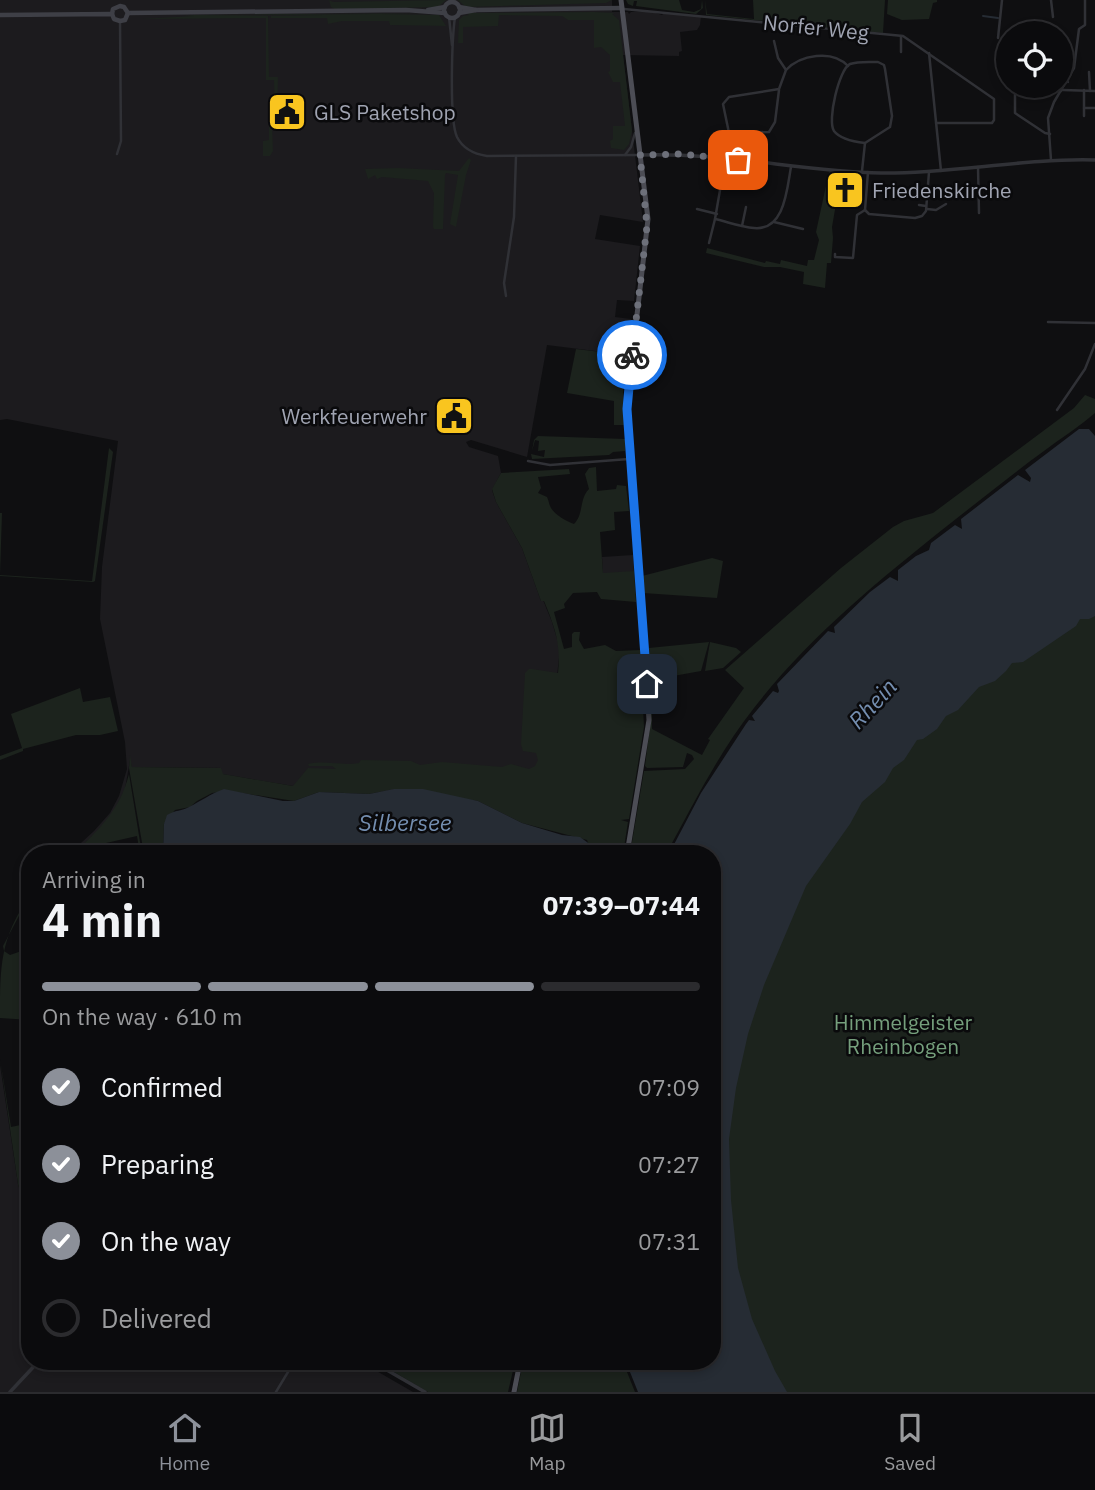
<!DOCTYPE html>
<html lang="en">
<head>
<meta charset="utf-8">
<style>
  :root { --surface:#0b0b0d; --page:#19191b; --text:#f1f3f6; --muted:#9a9b9d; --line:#2b2b2e; --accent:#8c9099 }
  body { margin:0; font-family:"IBM Plex Sans",sans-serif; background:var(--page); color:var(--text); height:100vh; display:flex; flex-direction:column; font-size:26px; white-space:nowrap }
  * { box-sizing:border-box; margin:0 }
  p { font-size:23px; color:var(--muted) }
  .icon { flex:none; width:38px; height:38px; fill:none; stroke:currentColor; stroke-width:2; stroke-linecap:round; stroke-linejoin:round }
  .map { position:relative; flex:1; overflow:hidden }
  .details { position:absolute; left:21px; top:845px; width:700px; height:525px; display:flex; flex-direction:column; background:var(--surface); border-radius:28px; box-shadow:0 4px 10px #0003,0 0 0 2px var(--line) }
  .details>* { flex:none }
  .buttons { position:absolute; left:996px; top:21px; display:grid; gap:14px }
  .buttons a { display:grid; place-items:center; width:77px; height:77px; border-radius:50%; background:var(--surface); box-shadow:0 4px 10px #0003,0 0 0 2px var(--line); font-size:35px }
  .pin { position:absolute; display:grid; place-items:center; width:60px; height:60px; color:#fff; margin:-30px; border-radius:14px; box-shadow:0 4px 10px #0006 }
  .courier { position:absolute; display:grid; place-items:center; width:70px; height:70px; margin:-35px; border:5px solid #1a73e8; border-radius:50%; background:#fff; color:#222; box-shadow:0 2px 9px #0007 }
  .headline em { font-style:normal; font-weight:700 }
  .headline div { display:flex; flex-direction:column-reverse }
  .headline { display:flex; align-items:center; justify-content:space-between; height:119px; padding:0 21px }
  h1 { font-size:46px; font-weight:700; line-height:52px }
  .bar { display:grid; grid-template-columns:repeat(4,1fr); gap:10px 7px; align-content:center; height:84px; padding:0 21px }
  .bar i { height:9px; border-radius:5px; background:var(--line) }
  .bar .on { background:var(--accent) }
  .bar p { grid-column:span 4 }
  ol { padding:0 21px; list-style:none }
  li { display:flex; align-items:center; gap:21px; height:77px }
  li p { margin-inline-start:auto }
  li .icon { padding:7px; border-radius:50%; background:var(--accent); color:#fff; stroke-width:4 }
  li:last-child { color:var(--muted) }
  li i { width:38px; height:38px; border:4px solid var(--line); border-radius:50% }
  .dock { display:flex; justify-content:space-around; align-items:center; height:98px; border-top:2px solid var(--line); background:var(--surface); font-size:19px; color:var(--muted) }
  .dock a { display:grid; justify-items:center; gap:4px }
  .dock .on { color:var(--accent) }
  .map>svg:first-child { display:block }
  .built { fill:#1c1b1e }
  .green { fill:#1c231d }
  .water { fill:#262c34 }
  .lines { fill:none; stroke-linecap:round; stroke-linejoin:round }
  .stream { stroke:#262c34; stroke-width:2 }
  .minor { stroke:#303136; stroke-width:2.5 }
  .tertiary { stroke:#303136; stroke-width:3.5 }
  .secondary { stroke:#3e3f46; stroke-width:4.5 }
  .primary { stroke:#4c4d55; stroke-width:5 }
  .done { stroke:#6d707a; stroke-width:7; stroke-dasharray:0 12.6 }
  .route { stroke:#1a73e8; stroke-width:9 }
  .labels { text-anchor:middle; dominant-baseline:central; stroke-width:5; stroke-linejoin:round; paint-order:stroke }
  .street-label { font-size:21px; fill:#a0a4b2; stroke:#0a0a0c }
  .poi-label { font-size:21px; fill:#a0a4b2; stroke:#0a0a0c; text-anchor:start }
  .park-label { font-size:21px; fill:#759f7c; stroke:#0a0a0c }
  .water-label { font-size:23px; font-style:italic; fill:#748eb0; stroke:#0a0a0c }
</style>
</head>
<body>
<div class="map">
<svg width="1095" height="1392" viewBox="0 0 1095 1392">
  <rect width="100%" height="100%" fill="#0f0f11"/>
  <!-- built -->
  <g class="built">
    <polygon points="0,0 612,0 612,12 628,12 629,14 631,12 649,11 662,15 664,13 701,16 700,25 697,30 680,32 682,51 679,52 679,56 623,55 643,222 600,215 595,239 640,246 634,301 617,300 615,317 631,319 627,355 547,345 527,457 471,440 466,442 469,447 498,456 501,473 492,490 496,502 522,548 541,601 543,600 552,622 560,649 554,703 554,803 293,786 222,774 220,768 132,767 130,760 125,789 114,812 98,831 73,854 69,854 94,831 110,813 119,796 127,769 125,742 100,619 102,567 118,441 7,419 0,420"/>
    <polygon points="633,555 634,572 603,574 602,557"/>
    <polygon points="0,1065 18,1184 30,1226 30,1362 361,1362 413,1392 0,1392"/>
  </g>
  <!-- green -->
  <g class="green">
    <polygon points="329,0 333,2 446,0 438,7 335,9 331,7"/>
    <polygon points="458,0 612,0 606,3 466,7"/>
    <polygon points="626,0 679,0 682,10 694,12 701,9 702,0 703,8 696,14 636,6 637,1 634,1 633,6 628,4"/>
    <polygon points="705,0 707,14 754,19 753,0 885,0 883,33 706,15"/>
    <polygon points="888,0 937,0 937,2 933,3 929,19 902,20 887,14"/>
    <polygon points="594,12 615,13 612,14 619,20 632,131 629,144 624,150 611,148 610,141 613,139 613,126 625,126 620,82 613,82 608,72 610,71 610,55 601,47 594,48 594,20 568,20 562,16 499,15 498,26 463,27 463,43 458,43 459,20 463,16 469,15 466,13"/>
    <polygon points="438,13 380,14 439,15 446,26 390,25 389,21 342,21 328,24 327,18 271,18 271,16 376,14 203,16 268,16 269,77 278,77 277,122 272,124 273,151 270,156 263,156 263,141 269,140 269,120 275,120 274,80 266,80 266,18 140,19 194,16 183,15"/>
    <polygon points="469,158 471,160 466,175 456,227 450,224 458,175 446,173 445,175 443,229 434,229 433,227 434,193 428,181 382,177 377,179 375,175 368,179 365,169 398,168 459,171"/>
    <polygon points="829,172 841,175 832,227 833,238 831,263 827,263 825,288 803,284 804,272 780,267 764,267 706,253 707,248 765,263 766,261 780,264 781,260 807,266 808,260 814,260 819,240 816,232"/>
    <polygon points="576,349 627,355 623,392 624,425 614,425 614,401 567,393"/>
    <path d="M 1085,395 L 1095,399 L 1095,413 C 1079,427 1061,438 1044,451 C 1011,475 979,501 947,526 C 878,581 808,638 754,708 C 719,752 693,805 666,854 L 630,854 L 644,771 L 685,769 L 694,759 L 692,755 L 687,753 L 683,767 L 647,768 L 645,766 L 651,719 L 650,694 L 652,694 L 652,729 L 702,755 L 710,740 L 708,739 L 744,688 L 725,670 L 841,568 L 893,527 L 904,521 L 933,513 L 1074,408 Z"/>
    <polygon points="538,436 625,439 625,451 613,452 609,455 532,459 531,454 544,457 545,450 538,451 539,441 535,440 532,451 534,440"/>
    <polygon points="109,448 113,452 95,581 93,582 0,576 0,513 2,513 0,575 92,581"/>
    <path d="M 596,467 L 597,491 L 616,489 L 617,485 L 626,486 L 629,511 L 614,512 L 615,530 L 600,532 L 603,573 L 634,571 L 636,602 L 601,599 L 597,592 L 573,593 L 564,604 L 565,608 L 554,612 L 564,649 L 572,647 L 572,634 L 574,632 L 580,632 L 579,640 L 584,649 L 605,645 L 616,651 L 640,650 L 644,727 L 629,819 L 621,820 L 628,822 L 623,854 L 590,854 L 591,851 L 587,840 L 522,823 L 478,801 L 407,790 L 394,789 L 369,794 L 319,792 L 294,801 L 229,791 L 212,793 L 197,801 L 190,807 L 175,810 L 164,824 L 163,854 L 144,854 L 129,768 L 130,755 L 132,767 L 221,768 L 223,774 L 293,786 L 308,768 L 336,769 L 332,766 L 309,766 L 308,764 C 325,760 342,766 359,763 L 361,760 L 411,761 L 420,765 L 442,762 L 502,767 L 511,764 L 529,769 L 535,766 L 538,760 L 536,753 L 523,751 L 521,744 L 525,673 L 529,669 L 532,669 L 558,673 C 561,644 555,628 544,601 L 541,601 L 522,548 L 496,502 L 492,489 L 501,473 L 569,469 L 570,474 L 538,477 L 541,488 L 538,493 L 547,497 C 549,501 549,505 551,508 C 555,515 566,521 574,524 C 584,514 579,499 589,489 L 585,474 L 589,468 Z"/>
    <polygon points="1095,538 1095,1392 727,1392 712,980 726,946"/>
    <polygon points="712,558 723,561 717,598 643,593 642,576"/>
    <polygon points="709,642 701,671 651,680 649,648"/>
    <polygon points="710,642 736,648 741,652 723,668 705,671"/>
    <polygon points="80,688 83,702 110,697 118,731 100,735 76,735 23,749 23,751 0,760 0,756 22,748 11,714"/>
    <path d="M 129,774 L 142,854 L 140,854 L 137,836 L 84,848 L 73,854 C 99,830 120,810 129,774 Z"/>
    <path d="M 30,895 L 3,946 L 4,951 L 10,955 L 30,948 L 30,1020 L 0,1018 C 0,965 0,939 30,895 Z"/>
    <polygon points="0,1059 11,1127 30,1123 30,1226 18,1184"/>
    <polygon points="377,1362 515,1362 508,1392 428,1392"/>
    <polygon points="523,1362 623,1362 635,1392 517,1392"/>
  </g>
  <!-- water -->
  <g class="water">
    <polygon points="1079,429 1089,429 1095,436 1095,616 1089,619 1080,619 1076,626 1023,662 1012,663 1006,671 995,681 979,687 958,710 946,716 937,729 923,739 917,740 904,760 893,768 885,782 862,802 850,824 806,886 764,985 748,1034 736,1088 729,1139 731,1200 738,1268 752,1319 775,1371 787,1392 638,1392 626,1362 712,1362 712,854 669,854 701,793 746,724 749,720 755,721 752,716 773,691 778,693 779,691 777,684 828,631 835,633 834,627 870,592 890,577 898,581 898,570 916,556 929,550 931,543 955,525 962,529 961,519 1018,475 1030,482 1031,478 1025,470"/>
    <path d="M 224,789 L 283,801 L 294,801 L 319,792 L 369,794 L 394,789 L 423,789 L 478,801 L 522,823 L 562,835 L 580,837 L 591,845 L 590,854 L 163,854 L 164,824 L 167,815 C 175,810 182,811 189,807 C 201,801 210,794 224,789 Z"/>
  </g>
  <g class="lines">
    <!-- stream -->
    <polyline class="stream" points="983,16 998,18"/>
    <!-- minor -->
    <g class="minor">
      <polyline points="455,0 455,3"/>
      <polyline points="1051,0 1053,17"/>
      <polyline points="449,3 449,0"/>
      <polyline points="624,9 903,36 994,99 994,120 992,123 936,123"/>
      <polyline points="449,17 452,45"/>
      <path d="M 455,17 C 452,38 449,120 457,137 C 463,149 474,154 487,156 L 640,155"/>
      <polyline points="901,36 901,52"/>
      <polyline points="998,38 1002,0"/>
      <path d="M 774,41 L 778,58 L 786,70 L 779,89 L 729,97 L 723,104 L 729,133 L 728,144 L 715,219 C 728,222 741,227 754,228 C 785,231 787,188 791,167"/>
      <polyline points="929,53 941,171"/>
      <path d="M 878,62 L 884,65 L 885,69 L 892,116 L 890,127 L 865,143 C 856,142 840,139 834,131 C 827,121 839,69 850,64 C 858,61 870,62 878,62 Z"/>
      <path d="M 786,70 C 800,55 832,49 848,66"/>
      <polyline points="1089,72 1090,91"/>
      <polyline points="1060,78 1068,82"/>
      <polyline points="1015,86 1015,113 1045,133 1050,134"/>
      <polyline points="1063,90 1095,91"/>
      <polyline points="1084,90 1084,108 1095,108"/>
      <polyline points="1015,93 1035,93 1039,89 1056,88 1061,91"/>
      <polyline points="1084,108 1084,116"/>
      <polyline points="729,133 769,132 775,122 779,90"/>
      <polyline points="117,154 121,141 120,21"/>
      <polyline points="625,155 631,147 635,133"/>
      <polyline points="1051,160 1048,118 1054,102 1074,68 1079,29 1085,25 1085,0"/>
      <polyline points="978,167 979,213"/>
      <polyline points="862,171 865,143"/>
      <polyline points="868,172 865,210 869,214 915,218 922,216 926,211 929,172"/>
      <polyline points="723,180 744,185"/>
      <polyline points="919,205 926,206"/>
      <polyline points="697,209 717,214"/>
      <polyline points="927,209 936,210 946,204"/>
      <polyline points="774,222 803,229"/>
      <polyline points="742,226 746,207"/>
      <polyline points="709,243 715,219"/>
      <polyline points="835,254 835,257 853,258 857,215 865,210"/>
      <polyline points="506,296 504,283 514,217 516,156"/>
      <polyline points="1048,322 1095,323"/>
      <polyline points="1057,410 1085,369 1095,344"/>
      <polyline points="528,461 550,465 629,459"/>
      <polyline points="276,1392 294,1362"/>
    </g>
    <!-- tertiary -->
    <g class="tertiary">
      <path d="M 640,155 C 721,152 800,171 881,173 C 952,174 1023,158 1095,160"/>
      <polyline points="373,1362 425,1392"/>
      <polyline points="10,1392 38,1362"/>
    </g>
    <!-- secondary -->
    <g class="secondary">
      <circle cx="452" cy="10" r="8"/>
      <polyline points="459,7 476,10 622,8"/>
      <polyline points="428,10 445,7"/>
      <polyline points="128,13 406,10 445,13"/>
      <polyline points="459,13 476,10"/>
      <polyline points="112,14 113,9 120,6 124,7 128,13"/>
      <polyline points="0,15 112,14 114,19 120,21 125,20 128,13"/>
    </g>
    <!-- primary -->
    <g class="primary">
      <polyline points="621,0 648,219 627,402 649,720 627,854"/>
      <polyline points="514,1392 520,1362"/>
    </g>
  </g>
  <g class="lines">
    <!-- done -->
    <polyline class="done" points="632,355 647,226 640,155 681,154 738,160"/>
    <!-- route -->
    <polyline class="route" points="632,355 627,409 647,684"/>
  </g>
  <!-- icons -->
  <defs>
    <g id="civic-square" transform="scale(2.0125)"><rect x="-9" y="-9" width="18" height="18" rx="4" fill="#f9c51f" stroke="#0a0a0c"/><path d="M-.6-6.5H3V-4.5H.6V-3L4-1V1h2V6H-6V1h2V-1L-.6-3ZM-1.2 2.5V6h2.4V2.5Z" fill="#111"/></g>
    <g id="church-square" transform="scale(2.0125)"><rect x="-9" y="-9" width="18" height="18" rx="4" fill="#f9c51f" stroke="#0a0a0c"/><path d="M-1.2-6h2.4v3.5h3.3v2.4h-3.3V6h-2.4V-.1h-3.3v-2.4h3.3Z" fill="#111"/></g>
  </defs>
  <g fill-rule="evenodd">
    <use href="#civic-square" x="287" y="112"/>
    <use href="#church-square" x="845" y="190"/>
    <use href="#civic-square" x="454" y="416"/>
  </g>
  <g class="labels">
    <!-- street labels -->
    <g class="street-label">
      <text transform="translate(816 27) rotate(6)">Norfer Weg</text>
    </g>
    <!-- poi labels -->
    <g class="poi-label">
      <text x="314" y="112">GLS Paketshop</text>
      <text x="872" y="190">Friedenskirche</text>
      <text x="427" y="416" text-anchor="end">Werkfeuerwehr</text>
    </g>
    <!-- park labels -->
    <g class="park-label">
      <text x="903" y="1022">Himmelgeister<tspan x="903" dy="24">Rheinbogen</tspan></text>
    </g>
    <!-- water labels -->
    <g class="water-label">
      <text transform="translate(872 703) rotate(-47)">Rhein</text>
      <text x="405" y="822">Silbersee</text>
    </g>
  </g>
</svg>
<div class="buttons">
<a><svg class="icon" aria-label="locate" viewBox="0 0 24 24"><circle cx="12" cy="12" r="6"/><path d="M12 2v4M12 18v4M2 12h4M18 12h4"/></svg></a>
</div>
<div class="pin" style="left:738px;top:160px;background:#ea580c"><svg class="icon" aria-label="bag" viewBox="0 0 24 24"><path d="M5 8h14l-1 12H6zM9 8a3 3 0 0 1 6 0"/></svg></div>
<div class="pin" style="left:647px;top:684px;background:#1f2937"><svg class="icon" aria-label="home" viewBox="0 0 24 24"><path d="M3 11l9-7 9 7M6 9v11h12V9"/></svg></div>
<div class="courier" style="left:632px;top:355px"><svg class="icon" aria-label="bike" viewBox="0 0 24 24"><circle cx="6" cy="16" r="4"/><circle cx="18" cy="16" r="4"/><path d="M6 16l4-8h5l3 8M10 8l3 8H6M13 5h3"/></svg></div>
<section class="details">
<div class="headline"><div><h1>4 min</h1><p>Arriving in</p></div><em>07:39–07:44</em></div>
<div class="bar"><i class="on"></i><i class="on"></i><i class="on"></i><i></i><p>On the way · 610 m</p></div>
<ol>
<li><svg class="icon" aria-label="check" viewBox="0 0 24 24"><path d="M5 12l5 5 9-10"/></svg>Confirmed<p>07:09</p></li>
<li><svg class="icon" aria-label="check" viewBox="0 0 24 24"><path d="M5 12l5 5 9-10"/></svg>Preparing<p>07:27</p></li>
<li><svg class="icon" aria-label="check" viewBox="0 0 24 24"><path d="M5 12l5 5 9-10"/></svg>On the way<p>07:31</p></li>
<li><i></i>Delivered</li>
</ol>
</section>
</div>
<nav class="dock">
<a class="on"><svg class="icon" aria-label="home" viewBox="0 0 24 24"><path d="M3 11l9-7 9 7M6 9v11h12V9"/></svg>Home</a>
<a><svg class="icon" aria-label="map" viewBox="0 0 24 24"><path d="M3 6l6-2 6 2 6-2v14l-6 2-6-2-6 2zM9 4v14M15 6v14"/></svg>Map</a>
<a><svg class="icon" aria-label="saved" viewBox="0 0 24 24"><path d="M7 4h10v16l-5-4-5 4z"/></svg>Saved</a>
</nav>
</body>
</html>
